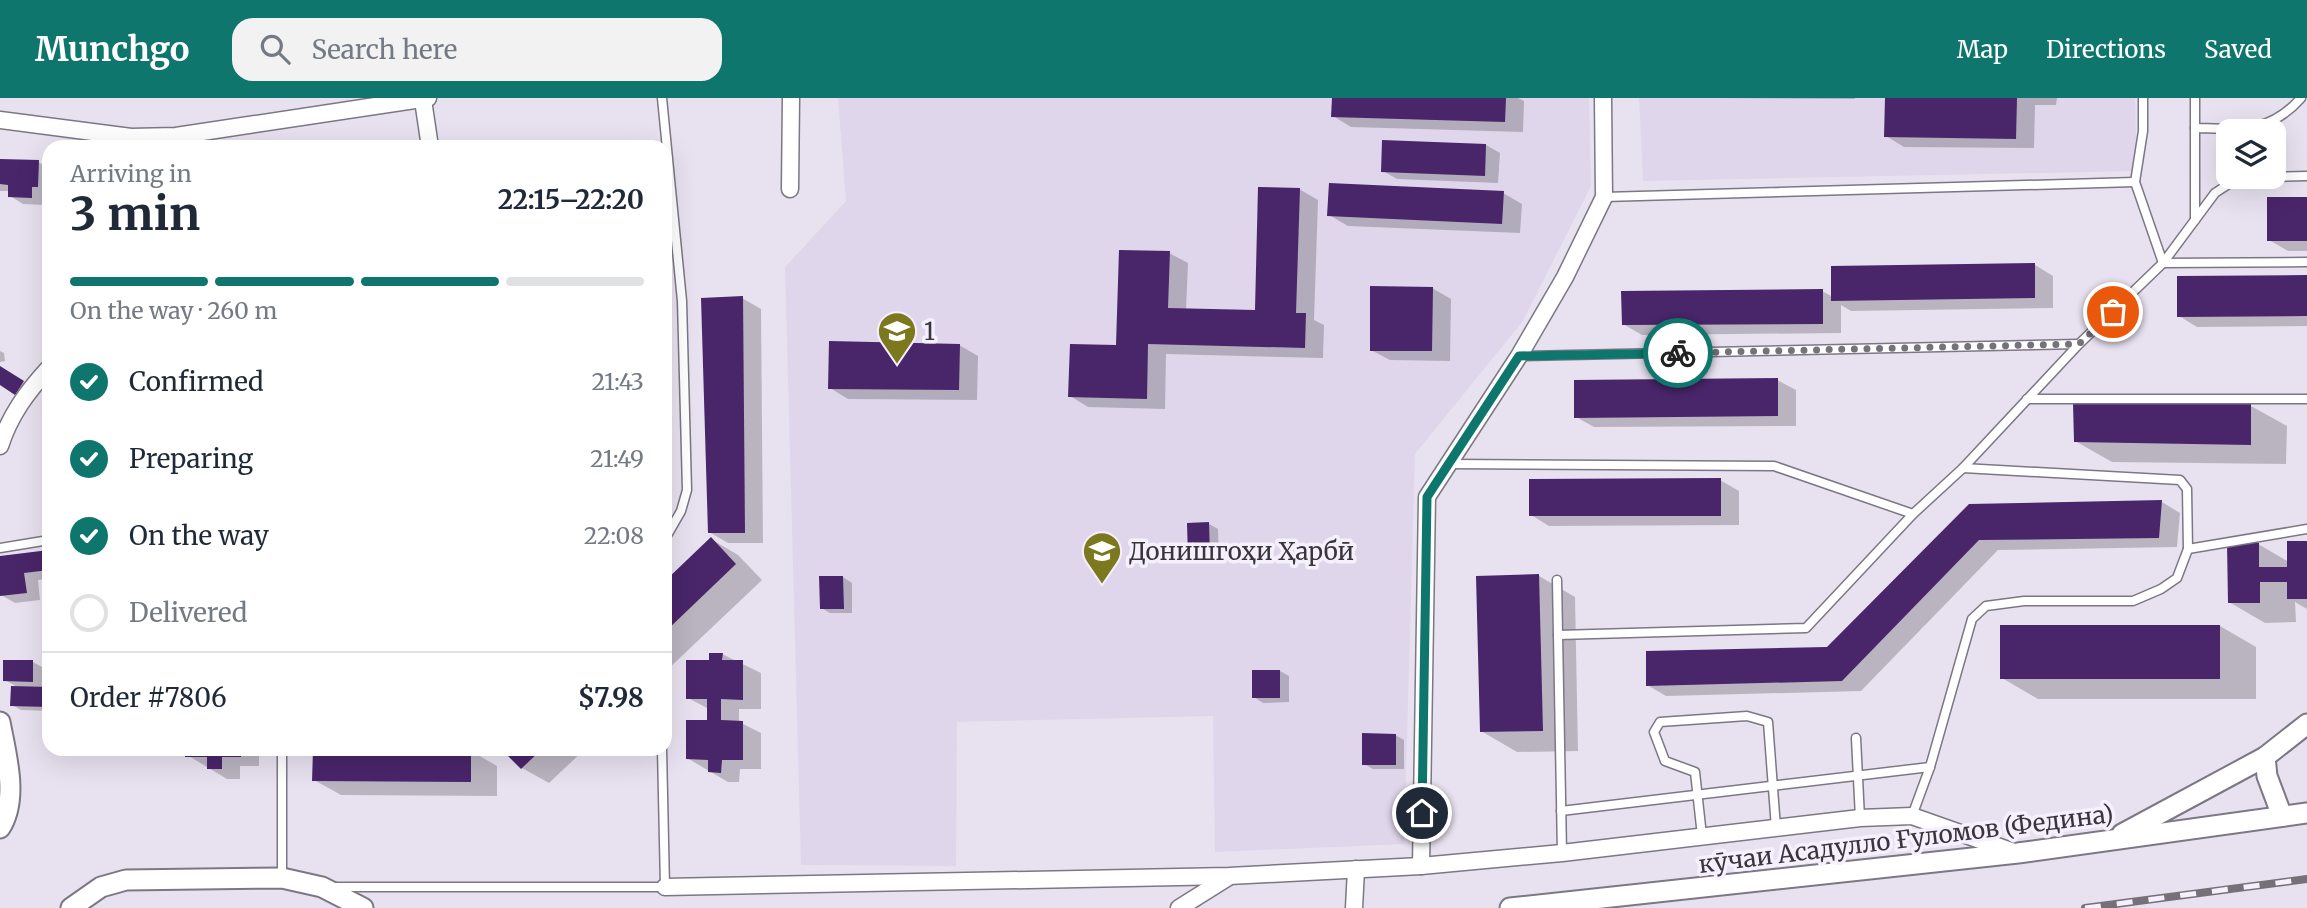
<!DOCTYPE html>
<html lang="en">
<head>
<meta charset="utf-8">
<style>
  :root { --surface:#fff; --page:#f2f2f3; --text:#1f2937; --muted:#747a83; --line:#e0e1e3; --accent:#0f766e }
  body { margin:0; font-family:Merriweather,serif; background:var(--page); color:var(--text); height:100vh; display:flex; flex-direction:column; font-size:26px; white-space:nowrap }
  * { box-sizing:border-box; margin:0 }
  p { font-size:23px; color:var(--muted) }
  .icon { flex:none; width:38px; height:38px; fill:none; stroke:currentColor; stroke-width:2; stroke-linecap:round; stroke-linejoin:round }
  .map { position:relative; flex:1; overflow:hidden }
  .drawer { position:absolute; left:42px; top:42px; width:630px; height:616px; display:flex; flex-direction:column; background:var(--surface); border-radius:21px; box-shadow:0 7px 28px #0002 }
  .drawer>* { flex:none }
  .fabs { position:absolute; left:2216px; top:21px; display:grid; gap:14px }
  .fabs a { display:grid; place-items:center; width:70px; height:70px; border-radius:14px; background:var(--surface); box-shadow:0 7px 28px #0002; font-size:35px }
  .pin { position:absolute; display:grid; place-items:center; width:60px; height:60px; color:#fff; margin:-30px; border:4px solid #fff; border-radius:50%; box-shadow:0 2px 7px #0007 }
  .courier { position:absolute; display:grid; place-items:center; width:70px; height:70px; margin:-35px; border:5px solid #0f766e; border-radius:50%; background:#fff; color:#222; box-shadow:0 2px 9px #0007 }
  .head em { font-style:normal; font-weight:700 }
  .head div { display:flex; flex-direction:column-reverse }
  .head { display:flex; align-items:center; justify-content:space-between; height:119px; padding:0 28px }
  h1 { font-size:46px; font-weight:700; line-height:52px }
  .bar { display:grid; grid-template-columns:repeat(4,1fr); gap:10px 7px; align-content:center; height:84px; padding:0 28px }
  .bar i { height:9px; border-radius:5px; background:var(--line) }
  .bar .on { background:var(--accent) }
  .bar p { grid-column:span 4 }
  .line { display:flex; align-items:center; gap:18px; padding:0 28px; border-top:2px solid var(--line) }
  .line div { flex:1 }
  ol { padding:0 28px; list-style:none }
  li { display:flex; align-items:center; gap:21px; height:77px }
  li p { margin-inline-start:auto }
  li .icon { padding:7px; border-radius:50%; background:var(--accent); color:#fff; stroke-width:4 }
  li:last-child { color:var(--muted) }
  li i { width:38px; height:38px; border:4px solid var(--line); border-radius:50% }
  header { display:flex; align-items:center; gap:42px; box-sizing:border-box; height:98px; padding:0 35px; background:var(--accent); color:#fff }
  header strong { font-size:33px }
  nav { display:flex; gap:38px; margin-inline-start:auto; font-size:24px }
  .search { width:490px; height:63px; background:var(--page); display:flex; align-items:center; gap:18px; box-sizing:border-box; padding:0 24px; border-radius:21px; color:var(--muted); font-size:26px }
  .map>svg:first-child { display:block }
  .built { fill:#dfd6eb }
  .shadow { fill:#0003 }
  .building { fill:#49256a }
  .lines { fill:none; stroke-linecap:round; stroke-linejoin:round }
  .service-casing { stroke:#7c7784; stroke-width:11 }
  .minor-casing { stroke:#7c7784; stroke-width:19 }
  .tertiary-casing { stroke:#7c7784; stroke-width:23 }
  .service { stroke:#fff; stroke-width:8 }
  .minor { stroke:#fff; stroke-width:16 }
  .tertiary { stroke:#fff; stroke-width:19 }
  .rail-casing { stroke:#757179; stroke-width:8 }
  .rail { stroke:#f5effe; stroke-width:5; stroke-dasharray:16; stroke-linecap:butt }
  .done { stroke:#76727a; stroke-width:7; stroke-dasharray:0 12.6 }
  .route { stroke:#0f766e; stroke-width:9 }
  .labels { text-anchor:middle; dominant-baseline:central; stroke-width:7; stroke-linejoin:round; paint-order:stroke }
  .poi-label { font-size:24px; fill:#38363b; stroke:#f5effe; text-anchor:start }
  .street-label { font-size:24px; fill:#38363b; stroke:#f5effe }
</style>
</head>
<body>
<header>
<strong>Munchgo</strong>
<div class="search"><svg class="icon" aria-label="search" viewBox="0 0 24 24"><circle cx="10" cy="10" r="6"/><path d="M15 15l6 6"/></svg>Search here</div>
<nav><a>Map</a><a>Directions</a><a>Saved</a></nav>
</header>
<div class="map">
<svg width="2307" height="810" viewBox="0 0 2307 810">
  <rect width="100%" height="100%" fill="#e8e2f0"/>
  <!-- built -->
  <g class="built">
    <polygon points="838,0 1589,0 1591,88 1523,223 1415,356 1404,746 1215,754 1213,618 957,624 956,768 801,767 785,169 846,103"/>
    <polygon points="1639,0 2135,0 2137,73 1643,83"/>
  </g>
  <!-- shadow -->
  <g class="shadow">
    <polygon points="1333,0 1518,0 1524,3 1523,34 1351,29 1333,18"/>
    <polygon points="1717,0 1855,0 1855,1"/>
    <polygon points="1886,0 2057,0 2056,7 2035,7 2034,50 1904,49 1886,38"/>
    <polygon points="1486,47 1500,55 1498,85 1397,81 1383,73"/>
    <polygon points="0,63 38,64 49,70 49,96 46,96 45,107 23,106 10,98 10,93 0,93"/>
    <polygon points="1299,91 1318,102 1314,222 1324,227 1323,260 1166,256 1165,311 1088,309 1070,298 1118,249 1169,155 1188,165 1186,212 1257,214"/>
    <polygon points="1503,95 1522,106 1520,135 1348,128 1329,117"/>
    <polygon points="2307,101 2307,153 2288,153 2269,142"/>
    <polygon points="2035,167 2053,178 2053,210 1851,213 1841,207 1841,235 1642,237 1623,226 1822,193 1833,199"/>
    <polygon points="2307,179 2307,228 2197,229 2179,218"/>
    <polygon points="1432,190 1451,201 1450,263 1390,262 1371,252"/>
    <polygon points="742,200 761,211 763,445 728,445 709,434"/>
    <polygon points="959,247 978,258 977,302 848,301 830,290"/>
    <polygon points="0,253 4,255 5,263 0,264"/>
    <polygon points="0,270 32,290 25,300 0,285"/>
    <polygon points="1777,282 1796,292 1796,328 1594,329 1576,319"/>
    <polygon points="2251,308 2287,328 2286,366 2112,364 2075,343"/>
    <polygon points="1720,382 1739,393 1739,427 1549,428 1531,417"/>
    <polygon points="2162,404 2180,415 2177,449 1998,452 1861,593 1666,598 1647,587 1828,550 1970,408"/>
    <polygon points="1209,426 1218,431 1219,464 1199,465 1190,460"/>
    <polygon points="711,441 738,457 762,482 665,574 665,485"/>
    <polygon points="2307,445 2307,511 2295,504 2296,524 2265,525 2229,504 2258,446 2289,464"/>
    <polygon points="49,453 49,481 38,482 40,502 15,505 1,497 0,460"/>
    <polygon points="1539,478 1575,499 1578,653 1517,654 1481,633"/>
    <polygon points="843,479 852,485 852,515 830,515 821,510"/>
    <polygon points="2220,528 2256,549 2256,601 2038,601 2002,580"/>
    <polygon points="722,556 761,575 761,611 739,611 739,624 761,635 761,671 740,671 739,684 728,684 687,660 709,624 709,611 688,600 711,564"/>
    <polygon points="5,564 33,564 42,569 42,591 49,591 49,613 21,612 12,607 19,590 5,582"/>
    <polygon points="1280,573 1289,578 1289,604 1263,605 1254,599"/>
    <polygon points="1395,637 1404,642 1404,671 1373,671 1364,666"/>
    <polygon points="187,651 259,651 259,668 240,668 240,681 227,681 187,657"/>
    <polygon points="504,651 585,651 549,685 522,670"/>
    <polygon points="471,653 497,668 497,698 341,697 314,682"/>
  </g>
  <!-- building -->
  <g class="building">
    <polygon points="1332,0 1506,0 1505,24 1331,19"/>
    <polygon points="1885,0 2017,0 2016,41 1884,39"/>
    <polygon points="1382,42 1486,46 1485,78 1381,74"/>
    <polygon points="0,61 39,62 38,89 32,89 32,100 8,99 8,87 0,86"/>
    <polygon points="1329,85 1504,93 1502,126 1327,118"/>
    <polygon points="1258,89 1300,90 1296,215 1306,215 1305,250 1148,246 1147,301 1068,299 1070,246 1116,247 1119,152 1170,153 1168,210 1255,212"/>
    <rect x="2267" y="99" width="40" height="44"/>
    <polygon points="2035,165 2035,200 1831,203 1831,168"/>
    <polygon points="2307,177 2307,218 2177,219 2177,178"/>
    <polygon points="1370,188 1433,189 1432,253 1370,253"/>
    <polygon points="1823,191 1823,226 1622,227 1621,193"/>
    <polygon points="743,198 745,435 708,435 701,200"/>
    <polygon points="829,243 960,246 959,292 828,291"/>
    <polygon points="0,268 24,283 15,297 0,287"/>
    <polygon points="1778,280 1778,318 1574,320 1574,282"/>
    <polygon points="2073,305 2251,306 2251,347 2074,344"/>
    <polygon points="1721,380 1721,418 1529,418 1529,381"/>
    <polygon points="2162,402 2159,440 1979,442 1842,583 1646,588 1646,553 1827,549 1969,406"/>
    <polygon points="1209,424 1210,460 1188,461 1187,425"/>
    <polygon points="711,439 736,466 665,534 665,483"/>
    <polygon points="2287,443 2307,443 2307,501 2287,501 2287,484 2260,484 2260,505 2228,505 2227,445 2259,445 2259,469 2287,469"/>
    <polygon points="49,452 49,472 24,475 27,495 0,498 0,458"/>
    <polygon points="1539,476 1543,633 1480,634 1476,478"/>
    <polygon points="819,478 843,478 844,511 820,511"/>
    <rect x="2000" y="527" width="220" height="54"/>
    <polygon points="709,555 723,555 722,562 743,562 743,602 721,601 721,622 743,623 743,662 722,662 721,675 708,674 708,662 686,661 686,622 707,622 707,601 686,601 686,562 709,562"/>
    <polygon points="3,562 33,562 33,584 3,583"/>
    <rect x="1252" y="572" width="28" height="28"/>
    <polygon points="11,588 49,589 49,609 10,608"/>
    <polygon points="1362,635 1396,636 1396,667 1362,667"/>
    <polygon points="185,651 241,651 241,659 222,659 222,671 207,671 207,659 185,659"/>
    <polygon points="313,651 471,651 471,684 312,683"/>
    <polygon points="501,651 542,651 521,671"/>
  </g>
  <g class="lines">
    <!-- service casing -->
    <g class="service-casing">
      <g id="service">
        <polyline points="662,0 682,203 687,392 681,413 665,441"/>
        <polyline points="2143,0 2143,33 2135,84 2163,165 2307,164"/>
        <polyline points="2195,0 2195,122"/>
        <path d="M 2195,30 C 2240,31 2269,36 2301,0"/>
        <polyline points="1604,99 2135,84"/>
        <polyline points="1519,258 2079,246"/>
        <polyline points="2027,301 2307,301"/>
        <polyline points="1449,366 1774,368 1913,416"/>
        <polyline points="1963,370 2079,246 2163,165 2215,95 2238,80 2307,78"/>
        <polyline points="0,450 49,442"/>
        <polyline points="2188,451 2307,431"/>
        <polyline points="1557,482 1562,755"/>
        <polyline points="1558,537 1806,530 1913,416 1963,370 2180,382 2187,391 2188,451 2177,480 2161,491 2133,503 2024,503 1986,508 1972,521 1930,669 1912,718"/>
        <polyline points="1856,640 1860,720"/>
        <polyline points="282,651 282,780"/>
        <polyline points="1561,713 1930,669"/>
        <polyline points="1702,738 1695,674 1665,663 1654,634 1660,624 1747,618 1768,624 1776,730"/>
        <polyline points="333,789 665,789 662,651"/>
      </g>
    </g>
    <!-- minor casing -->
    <g class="minor-casing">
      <g id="minor">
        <polyline points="423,2 430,49"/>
        <polyline points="0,22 131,39 176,38 428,0"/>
        <polyline points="790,91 791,0"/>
        <path d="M 0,348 C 10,317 27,294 49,270"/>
        <polyline points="1421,768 1427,399 1519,258 1565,179 1604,99 1603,0"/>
        <polyline points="665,789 1229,778 1421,768 1562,755 1860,720 1912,718 2014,754"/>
        <polyline points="1179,810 1227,780"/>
        <polyline points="1354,810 1356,771"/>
      </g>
    </g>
    <!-- tertiary casing -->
    <g class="tertiary-casing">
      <g id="tertiary">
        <path d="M 0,624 C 6,656 19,701 0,730"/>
        <polyline points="2265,659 2267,678 2282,718"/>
        <polyline points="2122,736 2265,659 2307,626"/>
        <polyline points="71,810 101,789 126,782 282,780 322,789 363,810"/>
        <polyline points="1510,810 2018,755 2307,715"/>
      </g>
    </g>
    <!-- service -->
    <use href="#service" class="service"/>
    <!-- minor -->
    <use href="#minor" class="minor"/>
    <!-- tertiary -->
    <use href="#tertiary" class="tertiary"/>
    <!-- rail casing -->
    <g class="rail-casing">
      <polyline id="rail" points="2085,810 2307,781"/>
    </g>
    <!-- rail -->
    <use href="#rail" class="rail"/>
  </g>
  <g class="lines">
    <!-- done -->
    <polyline class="done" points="1678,255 2079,246 2113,214"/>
    <!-- route -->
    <polyline class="route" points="1422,715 1427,399 1519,258 1678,255"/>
  </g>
  <!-- icons -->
  <defs>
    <g id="university-pin" transform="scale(2.0125)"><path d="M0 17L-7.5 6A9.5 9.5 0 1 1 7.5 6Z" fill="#7b781e" stroke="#f5effe"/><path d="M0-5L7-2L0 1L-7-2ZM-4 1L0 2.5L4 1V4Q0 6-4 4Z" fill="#fff"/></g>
  </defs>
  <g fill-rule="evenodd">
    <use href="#university-pin" x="897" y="233"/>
    <use href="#university-pin" x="1102" y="453"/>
  </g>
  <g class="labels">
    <!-- poi labels -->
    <g class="poi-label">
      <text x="924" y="233">1</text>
      <text x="1129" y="453">Донишгоҳи Ҳарбӣ</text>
    </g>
    <!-- street labels -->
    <g class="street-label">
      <text transform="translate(1906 741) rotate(-7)">кӯчаи Асадулло Ғуломов (Федина)</text>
    </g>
  </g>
</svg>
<div class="fabs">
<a><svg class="icon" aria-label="layers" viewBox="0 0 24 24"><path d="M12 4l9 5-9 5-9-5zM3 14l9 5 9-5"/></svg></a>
</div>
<div class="pin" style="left:2113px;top:214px;background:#ea580c"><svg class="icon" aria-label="bag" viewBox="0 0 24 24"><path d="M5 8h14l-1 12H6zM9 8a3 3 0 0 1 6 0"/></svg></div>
<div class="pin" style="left:1422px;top:715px;background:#1f2937"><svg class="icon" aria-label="home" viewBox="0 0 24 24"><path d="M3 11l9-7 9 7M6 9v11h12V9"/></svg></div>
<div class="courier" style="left:1678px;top:255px"><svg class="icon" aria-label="bike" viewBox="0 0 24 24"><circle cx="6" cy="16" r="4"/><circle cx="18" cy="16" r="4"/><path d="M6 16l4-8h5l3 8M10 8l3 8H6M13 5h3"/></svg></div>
<section class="drawer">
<div class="head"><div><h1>3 min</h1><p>Arriving in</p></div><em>22:15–22:20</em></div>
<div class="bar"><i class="on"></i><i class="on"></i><i class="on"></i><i></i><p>On the way · 260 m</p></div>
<ol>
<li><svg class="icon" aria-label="check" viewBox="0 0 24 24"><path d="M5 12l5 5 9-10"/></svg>Confirmed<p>21:43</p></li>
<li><svg class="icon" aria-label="check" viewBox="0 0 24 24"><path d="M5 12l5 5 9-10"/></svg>Preparing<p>21:49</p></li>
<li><svg class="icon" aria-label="check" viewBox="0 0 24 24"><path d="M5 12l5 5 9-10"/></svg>On the way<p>22:08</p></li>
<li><i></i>Delivered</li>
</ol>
<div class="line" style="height:91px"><div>Order #7806</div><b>$7.98</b></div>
</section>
</div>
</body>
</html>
